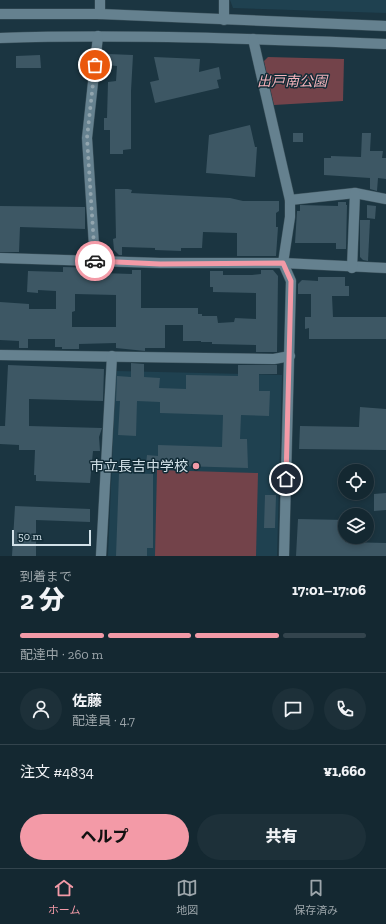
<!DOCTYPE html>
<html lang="ja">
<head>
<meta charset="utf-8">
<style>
  :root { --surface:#142831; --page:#1d3039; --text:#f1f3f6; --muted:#9da6ab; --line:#33444d; --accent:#f39aa7 }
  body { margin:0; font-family:"Zilla Slab","Noto Sans JP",serif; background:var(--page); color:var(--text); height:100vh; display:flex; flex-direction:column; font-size:15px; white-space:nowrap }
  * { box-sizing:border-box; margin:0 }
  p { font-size:13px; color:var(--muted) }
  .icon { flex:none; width:22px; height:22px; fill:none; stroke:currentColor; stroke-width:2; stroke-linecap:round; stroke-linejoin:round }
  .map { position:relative; height:556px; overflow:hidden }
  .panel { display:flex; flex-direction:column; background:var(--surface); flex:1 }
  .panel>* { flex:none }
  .buttons { position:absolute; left:338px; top:464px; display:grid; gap:8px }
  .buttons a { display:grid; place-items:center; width:36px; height:36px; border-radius:50%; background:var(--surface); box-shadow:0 2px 6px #0003,0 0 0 1px var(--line); font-size:20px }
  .scale { position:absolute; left:12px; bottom:10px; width:79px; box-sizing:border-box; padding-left:4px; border:2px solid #d2e1e8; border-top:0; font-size:11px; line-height:14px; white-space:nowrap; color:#d2e1e8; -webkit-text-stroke:3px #112b36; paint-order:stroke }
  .pin { position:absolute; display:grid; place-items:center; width:34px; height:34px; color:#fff; margin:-17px; border:2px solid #fff; border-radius:50%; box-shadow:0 1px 4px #0007 }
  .courier { position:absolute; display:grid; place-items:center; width:40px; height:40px; margin:-20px; border:3px solid #f39aa7; border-radius:50%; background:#fff; color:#222; box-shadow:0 1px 5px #0007 }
  .summary em { font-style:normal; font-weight:800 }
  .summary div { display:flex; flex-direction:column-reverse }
  .summary { display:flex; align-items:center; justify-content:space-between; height:68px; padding:0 20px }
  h1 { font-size:26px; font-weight:800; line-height:30px }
  .bar { display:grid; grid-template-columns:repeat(4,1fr); gap:6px 4px; align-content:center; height:48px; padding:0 20px }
  .bar i { height:5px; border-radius:3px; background:var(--line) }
  .bar .active { background:var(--accent) }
  .bar p { grid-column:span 4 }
  .line { display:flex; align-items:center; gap:10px; padding:0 20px; border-top:1px solid var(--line) }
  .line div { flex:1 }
  .round { display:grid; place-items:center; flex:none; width:42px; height:42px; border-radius:21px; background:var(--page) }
  .button { display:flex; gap:8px; margin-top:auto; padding:8px 20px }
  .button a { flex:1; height:46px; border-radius:24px; background:var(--accent); color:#111; font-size:16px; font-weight:800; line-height:46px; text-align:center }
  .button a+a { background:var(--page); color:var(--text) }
  .tab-bar { display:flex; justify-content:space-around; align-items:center; height:56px; border-top:1px solid var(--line); background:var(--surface); font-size:11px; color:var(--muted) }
  .tab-bar a { display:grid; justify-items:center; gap:2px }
  .tab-bar .active { color:var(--accent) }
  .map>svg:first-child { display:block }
  .built { fill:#1f4150 }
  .green { fill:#73434a }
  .building { fill:#3d5764; fill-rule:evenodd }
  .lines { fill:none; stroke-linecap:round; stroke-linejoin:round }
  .minor-casing { stroke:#3d535d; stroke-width:11 }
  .minor { stroke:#65818f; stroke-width:10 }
  .done { stroke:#92a5ae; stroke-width:4; stroke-dasharray:0 7.2 }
  .route { stroke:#f39aa7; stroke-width:5 }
  .poi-dot { fill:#f39aa7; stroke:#112b36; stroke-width:1.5 }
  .labels { text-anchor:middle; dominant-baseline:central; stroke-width:3; stroke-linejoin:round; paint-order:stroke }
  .park-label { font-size:14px; font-style:italic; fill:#f6b4bc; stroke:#112b36 }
  .poi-label { font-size:14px; fill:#d2e1e8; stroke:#112b36; text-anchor:end }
</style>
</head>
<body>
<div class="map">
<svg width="386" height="556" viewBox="0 0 386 556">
  <rect width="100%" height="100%" fill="#1b3541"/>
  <!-- built -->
  <g class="built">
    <polygon points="230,0 386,0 386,13 233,8"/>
    <polygon points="116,371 282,375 277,556 108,556"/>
  </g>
  <!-- green -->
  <g class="green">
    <polygon points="268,57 344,59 343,101 274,105 264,61"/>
    <polygon points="157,470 258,473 256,556 155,556"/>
  </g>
  <!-- building -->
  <g class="building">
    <polygon points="108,54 133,55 131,91 131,149 123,150 123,154 110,154 110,130 104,130 104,118 107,118 108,82 116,81 117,66 107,65"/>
    <polygon points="40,55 41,68 16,68 16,56"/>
    <polygon points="154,57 200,59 199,72 219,67 221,79 217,80 219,88 155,103 150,82 159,80"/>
    <polygon points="250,125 255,147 257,147 255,177 206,173 209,135"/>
    <rect x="293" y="133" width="10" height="9"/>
    <polygon points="362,133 371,133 370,151 383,151 382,158 386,158 386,179 378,178 377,191 370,189 370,178 324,175 324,158 331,158 331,156 361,157"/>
    <polygon points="115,189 128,189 132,190 131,193 230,198 243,201 279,201 279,211 276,213 276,227 278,227 276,256 237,256 237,233 203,232 202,248 181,248 181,251 155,250 155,248 122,247 122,255 119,255 114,250 113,239 116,238"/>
    <polygon points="338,202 346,202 346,205 347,205 346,249 336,249 336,243 295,243 297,211 300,211 300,205 338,206"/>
    <polygon points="367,205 376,206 375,219 367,218"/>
    <polygon points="0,206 85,207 85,229 20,227 19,252 0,252"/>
    <polygon points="360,220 370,220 368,261 363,260 360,257"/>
    <path d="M 63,267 L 101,268 L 101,273 L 132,274 L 132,270 L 141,270 L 141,308 L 198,308 L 198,314 L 202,314 L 202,316 L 217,316 L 218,323 L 234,322 L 235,318 L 256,319 L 256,293 L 213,292 L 213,287 L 210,287 L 210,271 L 223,271 L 223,275 L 252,275 L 261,274 L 261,270 L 273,270 L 278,276 L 277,352 L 256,352 L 256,345 L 212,344 L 212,342 L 201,342 L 201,341 L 183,341 L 183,325 L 165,325 L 165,348 L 145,348 L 145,351 L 116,348 L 116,343 L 79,344 L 79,349 L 62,349 L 62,347 L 55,347 L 55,339 L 28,339 L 28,348 L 19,348 L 19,341 L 0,340 L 0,302 L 29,304 L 29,309 L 56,309 L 56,291 L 38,290 L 38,293 L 27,292 L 28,271 L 63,272 ZM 75,294 L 116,295 L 116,327 L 72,327 L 72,312 L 75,311 Z"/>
    <polygon points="318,277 345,277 345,286 349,286 349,296 332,296 333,317 386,317 386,339 309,339 309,328 305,329 305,317 311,317 311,294 298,294 298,284 302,280 318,281"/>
    <polygon points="131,363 144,364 144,377 160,378 159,388 186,389 186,375 238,376 238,365 277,365 277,374 259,374 259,391 270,391 269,416 241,415 240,439 247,439 248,468 146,465 147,455 158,456 158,445 222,447 223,415 160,413 160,402 137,401 136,436 118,435 120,401 116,401 117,376 131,377"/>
    <polygon points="8,365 104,369 103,401 29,399 29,426 102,428 99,437 100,451 93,451 90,483 36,481 36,475 34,475 35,450 19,450 19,445 0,444 0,426 5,426"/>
    <polygon points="360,407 386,409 386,450 299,449 300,426 359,427"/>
    <polygon points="119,473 153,474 153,548 147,548 147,556 116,556"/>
    <polygon points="386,493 386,510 374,511 374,494"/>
    <polygon points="265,495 276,495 275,528 264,528"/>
    <polygon points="15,506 90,509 90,522 36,520 36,556 12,556"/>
    <polygon points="298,519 345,520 345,542 386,543 386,556 296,556"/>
  </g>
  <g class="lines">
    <!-- minor casing -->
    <g class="minor-casing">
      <g id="minor">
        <polyline points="100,0 100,14"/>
        <polyline points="0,14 100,14 386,26"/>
        <polyline points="224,20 224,0"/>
        <path d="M 0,38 C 129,34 257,39 386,44"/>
        <polyline points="253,39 290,200 290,217 283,263 291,281 284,556"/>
        <polyline points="290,200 355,193 386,199"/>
        <polyline points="0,258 160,263 283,263 386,268"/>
        <polyline points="95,261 87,138 98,36"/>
        <polyline points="352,268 355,193"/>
        <polyline points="0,355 274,359 290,356"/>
        <polyline points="101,556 112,356"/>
      </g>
    </g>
    <!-- minor -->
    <use href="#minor" class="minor"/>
  </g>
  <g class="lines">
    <!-- done -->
    <polyline class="done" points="95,65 87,138 95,261"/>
    <!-- route -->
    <polyline class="route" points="95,261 160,264 283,263 291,281 286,479"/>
  </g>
  <!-- markers -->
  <circle class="poi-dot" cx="196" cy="466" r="4"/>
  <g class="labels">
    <!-- park labels -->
    <g class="park-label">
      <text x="292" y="81">出戸南公園</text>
    </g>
    <!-- poi labels -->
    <g class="poi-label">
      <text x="188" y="466">市立長吉中学校</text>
    </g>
  </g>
</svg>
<div class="buttons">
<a><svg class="icon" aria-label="locate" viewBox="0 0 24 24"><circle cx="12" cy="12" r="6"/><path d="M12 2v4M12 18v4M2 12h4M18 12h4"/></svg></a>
<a><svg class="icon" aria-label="layers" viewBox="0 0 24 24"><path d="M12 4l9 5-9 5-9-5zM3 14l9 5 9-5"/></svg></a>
</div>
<div class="scale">50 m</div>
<div class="pin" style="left:95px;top:65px;background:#ea580c"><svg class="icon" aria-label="bag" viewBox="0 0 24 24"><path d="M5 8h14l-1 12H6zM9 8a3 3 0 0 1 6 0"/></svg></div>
<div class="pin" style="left:286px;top:479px;background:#1f2937"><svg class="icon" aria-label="home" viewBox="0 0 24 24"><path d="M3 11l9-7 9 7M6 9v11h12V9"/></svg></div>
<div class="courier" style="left:95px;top:261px"><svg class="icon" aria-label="car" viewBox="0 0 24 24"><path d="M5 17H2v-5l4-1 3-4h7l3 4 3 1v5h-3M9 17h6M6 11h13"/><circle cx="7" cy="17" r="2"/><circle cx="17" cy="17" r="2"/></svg></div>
</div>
<section class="panel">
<div class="summary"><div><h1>2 分</h1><p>到着まで</p></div><em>17:01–17:06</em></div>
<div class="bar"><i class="active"></i><i class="active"></i><i class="active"></i><i></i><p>配達中 · 260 m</p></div>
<div class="line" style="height:72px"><a class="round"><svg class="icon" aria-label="person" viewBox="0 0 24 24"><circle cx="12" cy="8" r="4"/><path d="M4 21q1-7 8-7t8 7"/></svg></a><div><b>佐藤</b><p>配達員 · 4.7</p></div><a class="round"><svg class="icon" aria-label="chat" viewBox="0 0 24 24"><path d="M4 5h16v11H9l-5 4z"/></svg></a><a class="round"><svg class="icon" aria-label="phone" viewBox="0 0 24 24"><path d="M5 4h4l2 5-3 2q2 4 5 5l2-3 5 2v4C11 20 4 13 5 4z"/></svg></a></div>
<div class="line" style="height:52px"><div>注文 #4834</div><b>¥1,660</b></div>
<div class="button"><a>ヘルプ</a><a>共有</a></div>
</section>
<nav class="tab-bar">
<a class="active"><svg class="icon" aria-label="home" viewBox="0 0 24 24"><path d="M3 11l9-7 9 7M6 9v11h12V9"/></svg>ホーム</a>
<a><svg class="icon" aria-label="map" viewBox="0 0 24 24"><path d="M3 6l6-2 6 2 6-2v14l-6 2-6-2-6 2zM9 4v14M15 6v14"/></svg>地図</a>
<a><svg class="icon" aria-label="saved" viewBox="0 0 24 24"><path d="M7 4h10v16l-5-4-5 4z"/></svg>保存済み</a>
</nav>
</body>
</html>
